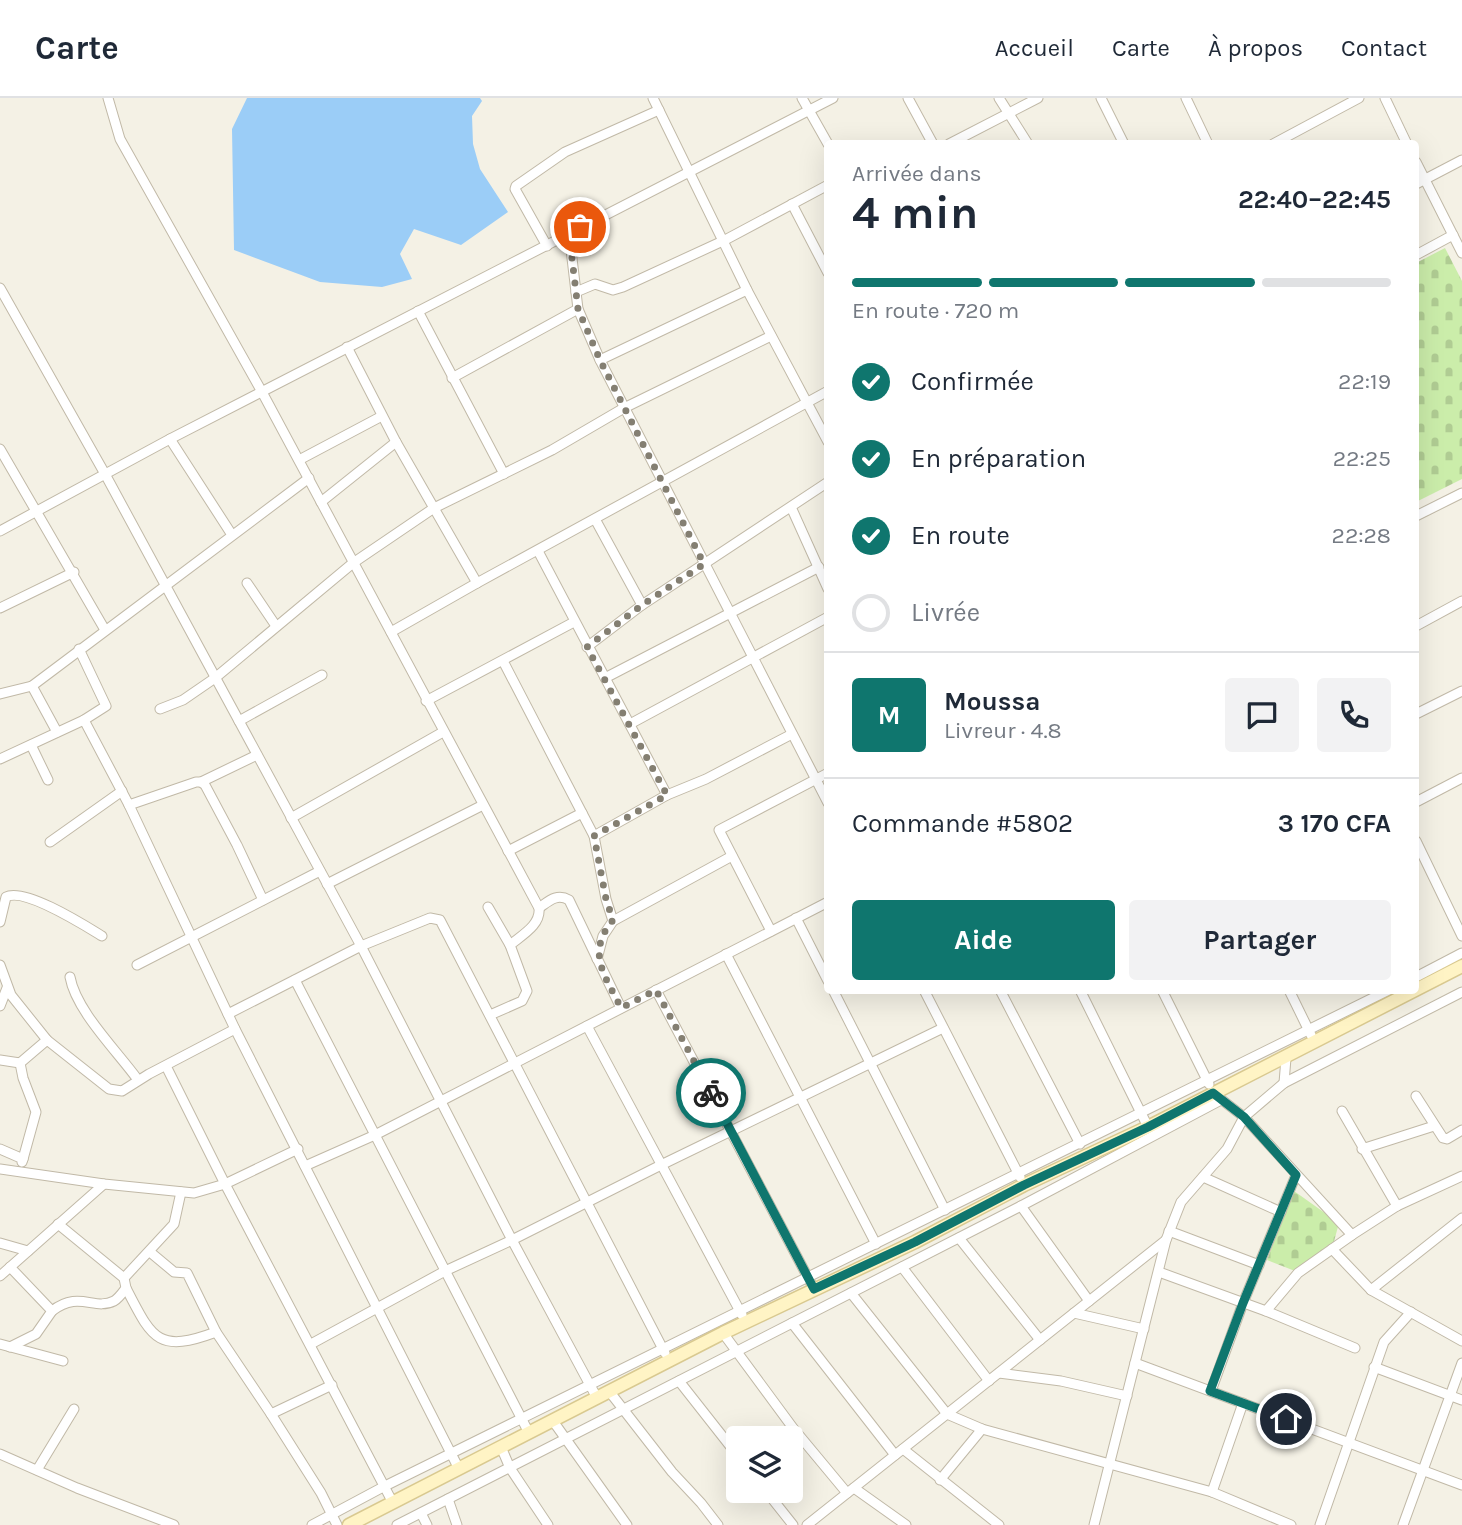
<!DOCTYPE html>
<html lang="fr">
<head>
<meta charset="utf-8">
<style>
  :root { --surface:#fff; --page:#f2f2f3; --text:#1f2937; --muted:#747a83; --line:#e0e1e3; --accent:#0f766e }
  body { margin:0; font-family:Karla,sans-serif; background:var(--page); color:var(--text); height:100vh; display:flex; flex-direction:column; font-size:26px; white-space:nowrap }
  * { box-sizing:border-box; margin:0 }
  p { font-size:23px; color:var(--muted) }
  .icon { flex:none; width:38px; height:38px; fill:none; stroke:currentColor; stroke-width:2; stroke-linecap:round; stroke-linejoin:round }
  .map { position:relative; flex:1; overflow:hidden }
  .drawer { position:absolute; left:824px; top:42px; width:595px; height:854px; display:flex; flex-direction:column; background:var(--surface); border-radius:7px; box-shadow:0 7px 28px #0002 }
  .drawer>* { flex:none }
  .controls { position:absolute; left:726px; top:1328px; display:grid; gap:14px }
  .controls a { display:grid; place-items:center; width:77px; height:77px; border-radius:7px; background:var(--surface); box-shadow:0 7px 28px #0002; font-size:35px }
  .pin { position:absolute; display:grid; place-items:center; width:60px; height:60px; color:#fff; margin:-30px; border:4px solid #fff; border-radius:50%; box-shadow:0 2px 7px #0007 }
  .courier { position:absolute; display:grid; place-items:center; width:70px; height:70px; margin:-35px; border:5px solid #0f766e; border-radius:50%; background:#fff; color:#222; box-shadow:0 2px 9px #0007 }
  .summary em { font-style:normal; font-weight:700 }
  .summary div { display:flex; flex-direction:column-reverse }
  .summary { display:flex; align-items:center; justify-content:space-between; height:119px; padding:0 28px }
  h1 { font-size:46px; font-weight:700; line-height:52px }
  .bar { display:grid; grid-template-columns:repeat(4,1fr); gap:10px 7px; align-content:center; height:84px; padding:0 28px }
  .bar i { height:9px; border-radius:5px; background:var(--line) }
  .bar .selected { background:var(--accent) }
  .bar p { grid-column:span 4 }
  .line { display:flex; align-items:center; gap:18px; padding:0 28px; border-top:2px solid var(--line) }
  .line div { flex:1 }
  .round { display:grid; place-items:center; flex:none; width:74px; height:74px; border-radius:7px; background:var(--page) }
  ol { padding:0 28px; list-style:none }
  li { display:flex; align-items:center; gap:21px; height:77px }
  li p { margin-inline-start:auto }
  li .icon { padding:7px; border-radius:50%; background:var(--accent); color:#fff; stroke-width:4 }
  li:last-child { color:var(--muted) }
  li i { width:38px; height:38px; border:4px solid var(--line); border-radius:50% }
  .cta { display:flex; gap:14px; margin-top:auto; padding:14px 28px }
  .cta a { flex:1; height:80px; border-radius:7px; background:var(--accent); color:#fff; font-size:28px; font-weight:700; line-height:80px; text-align:center }
  .cta a+a { background:var(--page); color:var(--text) }
  header { display:flex; align-items:center; gap:42px; box-sizing:border-box; height:98px; padding:0 35px; background:var(--surface); border-bottom:2px solid var(--line) }
  header strong { font-size:33px }
  nav { display:flex; gap:38px; margin-inline-start:auto; font-size:24px }
  .map>svg:first-child { display:block }
  .cemetery { fill:url(#cemetery-stones) }
  .water { fill:#9bcdf7 }
  .lines { fill:none; stroke-linecap:round; stroke-linejoin:round }
  .street-casing { stroke:#c1b9a7; stroke-width:11 }
  .secondary-casing { stroke:#d9c990; stroke-width:15 }
  .street { stroke:#fff; stroke-width:9 }
  .secondary { stroke:#fff4c5; stroke-width:12 }
  .done { stroke:#847f72; stroke-width:7; stroke-dasharray:0 12.6 }
  .route { stroke:#0f766e; stroke-width:9 }
</style>
</head>
<body>
<header>
<strong>Carte</strong>
<nav><a>Accueil</a><a>Carte</a><a>À propos</a><a>Contact</a></nav>
</header>
<div class="map">
<svg width="1462" height="1427" viewBox="0 0 1462 1427">
  <defs>
    <pattern id="cemetery-stones" width="16" height="16" patternUnits="userSpaceOnUse" patternTransform="scale(1.75)"><rect width="16" height="16" fill="#cbedaa"/><path d="M2 7V4a2 2 0 0 1 4 0v3zM10 15v-3a2 2 0 0 1 4 0v3z" fill="#b0cc93"/></pattern>
  </defs>
  <rect width="100%" height="100%" fill="#f4f1e5"/>
  <!-- cemetery -->
  <g class="cemetery">
    <polygon points="1445,150 1462,183 1462,381 1416,404 1416,165"/>
    <polygon points="1294,1093 1339,1125 1333,1147 1295,1173 1267,1162"/>
  </g>
  <!-- water -->
  <polygon class="water" points="247,0 480,0 482,3 472,18 473,46 480,71 508,114 461,147 414,131 400,156 412,181 382,189 320,184 234,152 232,31"/>
  <g class="lines">
    <!-- street casing -->
    <g class="street-casing">
      <g id="street">
        <path d="M 108,0 L 120,41 L 262,294 L 539,810 C 541,827 522,837 510,847 L 527,893 L 522,903 L 490,917"/>
        <polyline points="653,0 747,192 828,344"/>
        <polyline points="802,0 828,46"/>
        <polyline points="908,0 933,46"/>
        <polyline points="999,0 1028,46"/>
        <polyline points="1101,0 1124,46"/>
        <polyline points="1186,0 1208,46"/>
        <polyline points="1385,0 1407,46"/>
        <polyline points="949,46 1038,0"/>
        <polyline points="1273,46 1359,0"/>
        <polyline points="1416,64 1462,155"/>
        <polyline points="1416,86 1462,62"/>
        <polyline points="792,106 828,175"/>
        <polyline points="569,135 578,211 600,262 828,705"/>
        <polyline points="547,148 515,91 516,88 565,54 659,12"/>
        <polyline points="1416,157 1453,137"/>
        <polyline points="0,190 105,376 361,848 512,1142 597,1300"/>
        <polyline points="576,194 595,186 613,192 623,189 725,142 828,87"/>
        <polyline points="418,213 504,376"/>
        <polyline points="347,249 396,344 477,485"/>
        <polyline points="600,262 747,192"/>
        <polyline points="452,280 578,211"/>
        <polyline points="170,341 232,437"/>
        <polyline points="0,351 105,532"/>
        <polyline points="299,362 382,318"/>
        <polyline points="321,404 396,344"/>
        <polyline points="791,409 828,491"/>
        <polyline points="1416,418 1462,395"/>
        <polyline points="595,421 642,507"/>
        <polyline points="0,433 170,341 833,0"/>
        <polyline points="538,453 667,697"/>
        <polyline points="247,485 276,528"/>
        <polyline points="0,510 74,474"/>
        <polyline points="1416,528 1462,503"/>
        <polyline points="391,534 477,485 828,293"/>
        <polyline points="587,549 642,507 828,384"/>
        <polyline points="503,563 594,738 606,801 613,823"/>
        <polyline points="605,580 819,469"/>
        <polyline points="32,588 57,634"/>
        <polyline points="0,596 32,588 309,380"/>
        <polyline points="426,603 574,524"/>
        <polyline points="160,611 183,602 215,580 353,465 434,410 552,352 624,310 771,238"/>
        <polyline points="1416,616 1462,593"/>
        <polyline points="84,622 129,707 235,931 458,1369"/>
        <polyline points="239,623 322,577"/>
        <polyline points="630,626 828,519"/>
        <polyline points="31,647 48,682"/>
        <polyline points="0,661 84,622 106,608 79,551"/>
        <polyline points="201,684 205,687 237,747 263,802"/>
        <polyline points="1416,704 1462,680"/>
        <polyline points="129,707 196,684 201,684 257,657"/>
        <polyline points="291,720 443,634"/>
        <polyline points="594,738 667,697 706,681 792,636"/>
        <polyline points="1416,743 1462,838"/>
        <polyline points="50,744 122,693"/>
        <polyline points="508,753 582,715"/>
        <polyline points="327,786 483,707"/>
        <polyline points="488,809 510,847"/>
        <path d="M 539,810 C 549,803 557,795 569,802 L 621,910"/>
        <polyline points="796,820 828,883"/>
        <path d="M 0,824 L 6,799 C 24,789 84,827 102,838"/>
        <polyline points="771,833 719,732 828,675"/>
        <polyline points="726,856 876,1146"/>
        <polyline points="597,861 603,838 613,823 732,758"/>
        <polyline points="0,867 11,897 47,942"/>
        <polyline points="137,867 320,773"/>
        <path d="M 70,879 C 76,913 118,954 138,982"/>
        <polyline points="1416,879 1462,855"/>
        <polyline points="295,882 529,1335"/>
        <polyline points="656,892 814,1191"/>
        <polyline points="833,892 945,1112"/>
        <polyline points="924,892 1020,1079"/>
        <polyline points="1000,892 1080,1046"/>
        <polyline points="1080,892 1148,1029"/>
        <polyline points="1162,892 1209,986"/>
        <polyline points="1289,892 1311,937"/>
        <polyline points="0,908 7,890"/>
        <polyline points="228,916 361,848 430,820 440,822 665,1255"/>
        <polyline points="587,928 742,1217"/>
        <polyline points="0,962 20,965"/>
        <polyline points="20,965 47,942 109,991 122,993 149,976 235,931"/>
        <polyline points="20,965 23,980 36,1014 23,1061"/>
        <polyline points="166,968 225,1086 393,1405"/>
        <polyline points="1284,985 1286,960"/>
        <polyline points="1217,998 1244,1019 1352,1137"/>
        <polyline points="1416,998 1443,1040 1447,1041 1462,1032"/>
        <polyline points="1342,1013 1397,1108"/>
        <polyline points="0,1051 23,1061 22,1064"/>
        <polyline points="1362,1051 1434,1028"/>
        <polyline points="305,1068 375,1037 828,804"/>
        <polyline points="0,1071 104,1086 194,1095 225,1086 298,1051"/>
        <polyline points="1203,1079 1281,1114"/>
        <polyline points="1021,1108 1089,1203"/>
        <polyline points="58,1126 124,1180"/>
        <polyline points="1169,1133 1259,1167"/>
        <polyline points="959,1140 1040,1242"/>
        <polyline points="0,1145 28,1153"/>
        <polyline points="1332,1151 1371,1192 1462,1243"/>
        <polyline points="150,1154 174,1174 187,1175 216,1234 271,1316 332,1287"/>
        <polyline points="10,1169 52,1213 36,1236 10,1249"/>
        <polyline points="902,1169 989,1283"/>
        <polyline points="1159,1174 1266,1213 1355,1250"/>
        <polyline points="0,1178 104,1086"/>
        <path d="M 126,1190 C 152,1240 157,1256 216,1234"/>
        <polyline points="1371,1192 1462,1120"/>
        <polyline points="851,1195 947,1316 982,1331 1212,1394 1291,1427"/>
        <path d="M 52,1213 C 79,1192 94,1213 114,1203 C 119,1200 123,1194 126,1190 L 124,1180 L 174,1126 L 181,1094"/>
        <polyline points="1266,1213 1298,1175 1352,1137 1397,1108 1462,1078"/>
        <polyline points="1074,1215 1144,1231"/>
        <polyline points="792,1225 895,1357"/>
        <polyline points="723,1235 793,1330 847,1395"/>
        <polyline points="0,1246 63,1263"/>
        <polyline points="311,1246 445,1173 512,1142 661,1067 943,930"/>
        <polyline points="1135,1265 1462,1387"/>
        <polyline points="1374,1269 1462,1302"/>
        <polyline points="999,1275 1061,1283 1127,1298"/>
        <polyline points="679,1283 738,1358"/>
        <polyline points="609,1293 672,1374 701,1405 718,1427"/>
        <polyline points="1211,1293 1243,1205 1296,1077"/>
        <polyline points="271,1316 321,1395 337,1427"/>
        <polyline points="553,1323 627,1427"/>
        <polyline points="501,1349 510,1370 548,1427"/>
        <polyline points="903,1351 999,1427"/>
        <polyline points="0,1356 77,1390 174,1427"/>
        <polyline points="37,1372 74,1311"/>
        <polyline points="940,1382 982,1331"/>
        <polyline points="854,1390 906,1427"/>
        <polyline points="766,1393 793,1427"/>
        <polyline points="1212,1394 1243,1305"/>
        <polyline points="448,1401 457,1427"/>
        <polyline points="421,1415 427,1427"/>
        <polyline points="312,1427 385,1388 1389,892"/>
        <polyline points="397,1427 1021,1108 1221,1002"/>
        <polyline points="807,1427 1166,1142"/>
        <polyline points="1094,1427 1166,1142 1181,1104 1227,1051 1244,1019 1284,985 1462,894"/>
        <polyline points="1320,1427 1384,1244 1411,1214"/>
        <polyline points="1403,1427 1462,1265"/>
      </g>
    </g>
    <!-- secondary casing -->
    <g class="secondary-casing">
      <polyline id="secondary" points="349,1427 723,1235 915,1144 1024,1087 1148,1029 1462,868"/>
    </g>
    <!-- street -->
    <use href="#street" class="street"/>
    <!-- secondary -->
    <use href="#secondary" class="secondary"/>
  </g>
  <g class="lines">
    <!-- done -->
    <path class="done" d="M 580,129 L 569,135 L 578,211 L 600,262 L 704,466 L 642,507 L 587,549 L 667,697 L 594,738 L 606,801 L 613,822 C 585,855 606,879 621,910 L 656,892 L 711,995"/>
    <!-- route -->
    <polyline class="route" points="711,995 814,1191 915,1144 1024,1087 1148,1029 1213,995 1244,1019 1296,1077 1243,1205 1210,1293 1286,1321"/>
  </g>
</svg>
<div class="controls">
<a><svg class="icon" aria-label="layers" viewBox="0 0 24 24"><path d="M12 4l9 5-9 5-9-5zM3 14l9 5 9-5"/></svg></a>
</div>
<div class="pin" style="left:580px;top:129px;background:#ea580c"><svg class="icon" aria-label="bag" viewBox="0 0 24 24"><path d="M5 8h14l-1 12H6zM9 8a3 3 0 0 1 6 0"/></svg></div>
<div class="pin" style="left:1286px;top:1321px;background:#1f2937"><svg class="icon" aria-label="home" viewBox="0 0 24 24"><path d="M3 11l9-7 9 7M6 9v11h12V9"/></svg></div>
<div class="courier" style="left:711px;top:995px"><svg class="icon" aria-label="bike" viewBox="0 0 24 24"><circle cx="6" cy="16" r="4"/><circle cx="18" cy="16" r="4"/><path d="M6 16l4-8h5l3 8M10 8l3 8H6M13 5h3"/></svg></div>
<section class="drawer">
<div class="summary"><div><h1>4 min</h1><p>Arrivée dans</p></div><em>22:40–22:45</em></div>
<div class="bar"><i class="selected"></i><i class="selected"></i><i class="selected"></i><i></i><p>En route · 720 m</p></div>
<ol>
<li><svg class="icon" aria-label="check" viewBox="0 0 24 24"><path d="M5 12l5 5 9-10"/></svg>Confirmée<p>22:19</p></li>
<li><svg class="icon" aria-label="check" viewBox="0 0 24 24"><path d="M5 12l5 5 9-10"/></svg>En préparation<p>22:25</p></li>
<li><svg class="icon" aria-label="check" viewBox="0 0 24 24"><path d="M5 12l5 5 9-10"/></svg>En route<p>22:28</p></li>
<li><i></i>Livrée</li>
</ol>
<div class="line" style="height:126px"><b class="round" style="background:var(--accent);color:#fff">M</b><div><b>Moussa</b><p>Livreur · 4.8</p></div><a class="round"><svg class="icon" aria-label="chat" viewBox="0 0 24 24"><path d="M4 5h16v11H9l-5 4z"/></svg></a><a class="round"><svg class="icon" aria-label="phone" viewBox="0 0 24 24"><path d="M5 4h4l2 5-3 2q2 4 5 5l2-3 5 2v4C11 20 4 13 5 4z"/></svg></a></div>
<div class="line" style="height:91px"><div>Commande #5802</div><b>3 170 CFA</b></div>
<div class="cta"><a>Aide</a><a>Partager</a></div>
</section>
</div>
</body>
</html>
